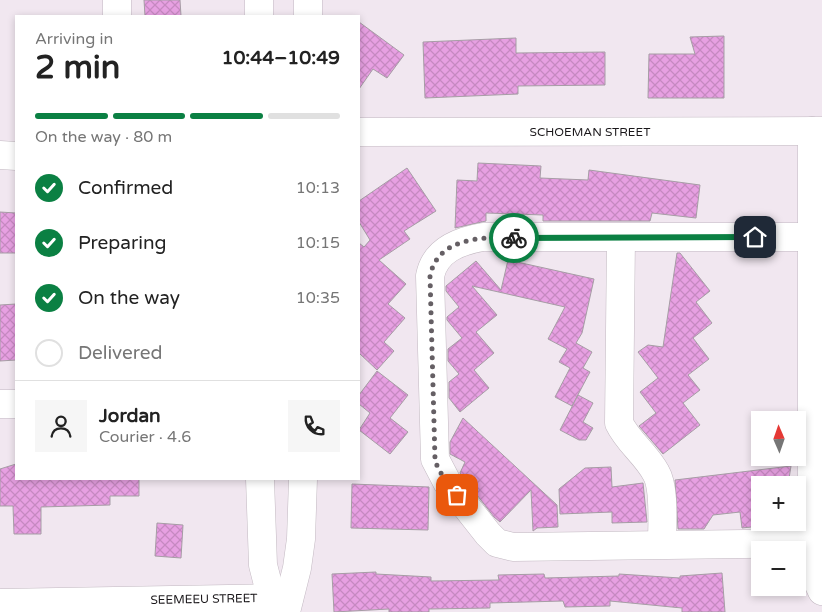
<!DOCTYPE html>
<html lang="en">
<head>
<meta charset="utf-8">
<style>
  :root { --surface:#fff; --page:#f6f6f6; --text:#222; --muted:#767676; --line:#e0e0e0; --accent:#0b8043 }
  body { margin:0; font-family:"Varela Round",sans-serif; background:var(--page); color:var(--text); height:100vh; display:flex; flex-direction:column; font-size:19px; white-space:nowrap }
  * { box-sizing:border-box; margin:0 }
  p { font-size:16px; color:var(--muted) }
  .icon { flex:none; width:28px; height:28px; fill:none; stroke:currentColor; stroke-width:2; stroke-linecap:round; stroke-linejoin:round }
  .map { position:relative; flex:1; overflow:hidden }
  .drawer { position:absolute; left:15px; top:15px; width:345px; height:465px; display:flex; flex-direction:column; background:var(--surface); border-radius:0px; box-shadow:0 2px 8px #0003 }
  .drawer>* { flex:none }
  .needle { width:32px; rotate:358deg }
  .fabs { position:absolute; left:751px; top:411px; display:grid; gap:10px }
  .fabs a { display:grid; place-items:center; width:55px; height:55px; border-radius:0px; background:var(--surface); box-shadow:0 2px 8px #0003; font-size:25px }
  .pin { position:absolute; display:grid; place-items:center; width:42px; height:42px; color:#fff; margin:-21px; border-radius:10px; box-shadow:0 2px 8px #0006 }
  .courier { position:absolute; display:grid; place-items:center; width:50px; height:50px; margin:-25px; border:4px solid #0b8043; border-radius:50%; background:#fff; color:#222; box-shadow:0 1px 6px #0007 }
  .head em { font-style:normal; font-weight:700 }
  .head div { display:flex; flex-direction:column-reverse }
  .head { display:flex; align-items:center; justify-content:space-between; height:85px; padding:0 20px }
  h1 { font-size:32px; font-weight:700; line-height:38px }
  .bar { display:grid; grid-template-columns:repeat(4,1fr); gap:8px 5px; align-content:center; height:60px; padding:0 20px }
  .bar i { height:6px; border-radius:4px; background:var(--line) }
  .bar .active { background:var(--accent) }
  .bar p { grid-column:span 4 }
  .line { display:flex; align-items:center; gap:12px; padding:0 20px; border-top:1px solid var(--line) }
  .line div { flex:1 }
  .round { display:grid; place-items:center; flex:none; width:52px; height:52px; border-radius:0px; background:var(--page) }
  ol { padding:0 20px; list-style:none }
  li { display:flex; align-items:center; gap:15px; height:55px }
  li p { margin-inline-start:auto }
  li .icon { padding:5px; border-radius:50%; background:var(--accent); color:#fff; stroke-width:4 }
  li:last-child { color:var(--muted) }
  li i { width:28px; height:28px; border:2px solid var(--line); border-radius:50% }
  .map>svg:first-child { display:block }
  .building { fill:url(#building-cross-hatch); stroke:#a69da5 }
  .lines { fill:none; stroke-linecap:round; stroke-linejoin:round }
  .minor-casing { stroke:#c2b8c1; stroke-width:29 }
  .minor { stroke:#fff; stroke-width:28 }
  .done { stroke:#655f64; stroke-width:5; stroke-dasharray:0 9 }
  .route { stroke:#0b8043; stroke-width:6 }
  .labels { text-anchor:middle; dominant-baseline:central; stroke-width:4.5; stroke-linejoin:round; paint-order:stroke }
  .street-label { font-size:12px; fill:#191619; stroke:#fff }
</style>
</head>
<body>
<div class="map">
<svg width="822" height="612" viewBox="0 0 822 612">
  <defs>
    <pattern id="building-cross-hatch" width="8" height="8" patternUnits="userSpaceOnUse" patternTransform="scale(1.25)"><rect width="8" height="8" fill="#e7a0e2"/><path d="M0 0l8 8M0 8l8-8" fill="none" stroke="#c689c1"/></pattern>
  </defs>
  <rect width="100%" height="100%" fill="#f1e7f0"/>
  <!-- building -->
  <g class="building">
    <polygon points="144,0 180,0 181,16 145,16"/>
    <polygon points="359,22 404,55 387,78 373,69 359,89"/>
    <polygon points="724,36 724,98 648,98 649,54 695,54 690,37"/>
    <polygon points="516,38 516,53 605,52 605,85 518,86 518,94 425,98 423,42"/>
    <polygon points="478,163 541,166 540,178 588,180 589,170 700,185 696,218 652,213 650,221 543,221 543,215 486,213 486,221 455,228 457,180 477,181"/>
    <polygon points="407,168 436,211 404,231 410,239 379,260 406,284 388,304 405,318 384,342 394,351 377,370 359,353 359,243 364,247 370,240 359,222 359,201"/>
    <polygon points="0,212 16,213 16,253 0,253"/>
    <polygon points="677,253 680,253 710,291 696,302 712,323 693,338 709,359 688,375 700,390 683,403 700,425 663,454 639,426 656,413 640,392 658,378 638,352 648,345 663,347"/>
    <polygon points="508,260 594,279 582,333 576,343 592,352 583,368 590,372 572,406 555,397 570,368 559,362 567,349 548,339 565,307 472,286 497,315 476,332 494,353 474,370 489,388 460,412 449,398 449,382 459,374 448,361 448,349 462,338 447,320 447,317 459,307 446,291 446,286 476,261 501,290"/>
    <polygon points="16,304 16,360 0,361 0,305"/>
    <polygon points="377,371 408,395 390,418 408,432 390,454 359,430 370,413 359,404 359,395"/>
    <polygon points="578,395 593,403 583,422 593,428 586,440 579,440 560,430"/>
    <polygon points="463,418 557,505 558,527 537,528 533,531 531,490 500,522 494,517 460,473 465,462 450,454 450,442"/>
    <polygon points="16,464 16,479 139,479 139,496 110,496 110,505 41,507 41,534 14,534 13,506 0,506 0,469"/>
    <polygon points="791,466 788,485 760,485 760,526 742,528 740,512 713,515 704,529 678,529 675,480"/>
    <polygon points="611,467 612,487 643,483 647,522 612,523 612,512 560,514 559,489 585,468"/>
    <polygon points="352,484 429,487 428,530 351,528"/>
    <polygon points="157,523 183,525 181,558 155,556"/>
    <polygon points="376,572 376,574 431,577 431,581 499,580 498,575 544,574 545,578 619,576 619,574 680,578 680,576 722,573 725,612 682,612 682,608 610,601 610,606 565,607 563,601 490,603 490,608 429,609 429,612 389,612 389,609 334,612 332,574"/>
  </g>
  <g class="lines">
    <!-- minor casing -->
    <g class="minor-casing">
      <g id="minor">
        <polyline points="117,0 117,16"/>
        <polyline points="259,0 259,16"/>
        <polyline points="308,0 308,16"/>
        <polyline points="812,131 812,542 815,576 822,591"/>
        <polyline points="359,132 822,131"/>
        <polyline points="0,155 16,156"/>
        <path d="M 822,237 L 483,237 C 459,241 435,250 430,276 L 435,459 L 447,482 L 488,534 L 497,543 L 513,547 L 822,543"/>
        <path d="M 621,238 L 619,423 C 628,442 646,454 656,473 C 665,488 662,525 662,543"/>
        <polyline points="0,404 16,404"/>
        <polyline points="260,479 263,565 275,612"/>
        <polyline points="0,603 289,598"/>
        <polyline points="286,612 297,568 301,539 303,479"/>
      </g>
    </g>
    <!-- minor -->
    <use href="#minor" class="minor"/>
  </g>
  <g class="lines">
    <!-- done -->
    <path class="done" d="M 457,495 L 438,469 L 435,459 L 430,276 C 438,237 482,237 514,238"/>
    <!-- route -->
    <polyline class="route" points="514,238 755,237"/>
  </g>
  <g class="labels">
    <!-- street labels -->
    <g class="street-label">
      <text x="590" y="132">SCHOEMAN STREET</text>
      <text transform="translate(204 599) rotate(-1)">SEEMEEU STREET</text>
    </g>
  </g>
</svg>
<div class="fabs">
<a><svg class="needle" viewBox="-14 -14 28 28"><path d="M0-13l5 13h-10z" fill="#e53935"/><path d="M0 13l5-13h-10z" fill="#767676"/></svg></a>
<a>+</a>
<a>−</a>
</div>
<div class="pin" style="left:457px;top:495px;background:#ea580c"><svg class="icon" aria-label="bag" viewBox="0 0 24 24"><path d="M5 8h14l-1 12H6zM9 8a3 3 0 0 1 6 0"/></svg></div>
<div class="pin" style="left:755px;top:237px;background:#1f2937"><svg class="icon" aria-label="home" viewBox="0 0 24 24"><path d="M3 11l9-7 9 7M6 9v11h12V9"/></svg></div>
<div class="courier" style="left:514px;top:238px"><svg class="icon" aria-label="bike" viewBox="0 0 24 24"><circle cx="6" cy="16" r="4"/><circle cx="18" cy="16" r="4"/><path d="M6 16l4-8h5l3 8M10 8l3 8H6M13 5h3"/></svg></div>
<section class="drawer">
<div class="head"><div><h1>2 min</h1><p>Arriving in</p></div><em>10:44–10:49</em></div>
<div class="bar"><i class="active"></i><i class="active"></i><i class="active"></i><i></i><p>On the way · 80 m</p></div>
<ol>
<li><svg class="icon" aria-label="check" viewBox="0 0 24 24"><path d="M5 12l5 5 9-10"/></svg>Confirmed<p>10:13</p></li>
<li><svg class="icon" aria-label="check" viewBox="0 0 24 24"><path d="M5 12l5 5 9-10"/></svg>Preparing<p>10:15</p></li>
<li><svg class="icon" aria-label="check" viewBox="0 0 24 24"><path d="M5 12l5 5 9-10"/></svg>On the way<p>10:35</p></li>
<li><i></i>Delivered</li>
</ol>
<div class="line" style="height:90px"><a class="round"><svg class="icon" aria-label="person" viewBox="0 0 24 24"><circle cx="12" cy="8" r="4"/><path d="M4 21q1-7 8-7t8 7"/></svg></a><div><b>Jordan</b><p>Courier · 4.6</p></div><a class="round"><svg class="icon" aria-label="phone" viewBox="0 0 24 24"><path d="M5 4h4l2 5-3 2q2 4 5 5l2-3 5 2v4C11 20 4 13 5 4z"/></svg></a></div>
</section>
</div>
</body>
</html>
